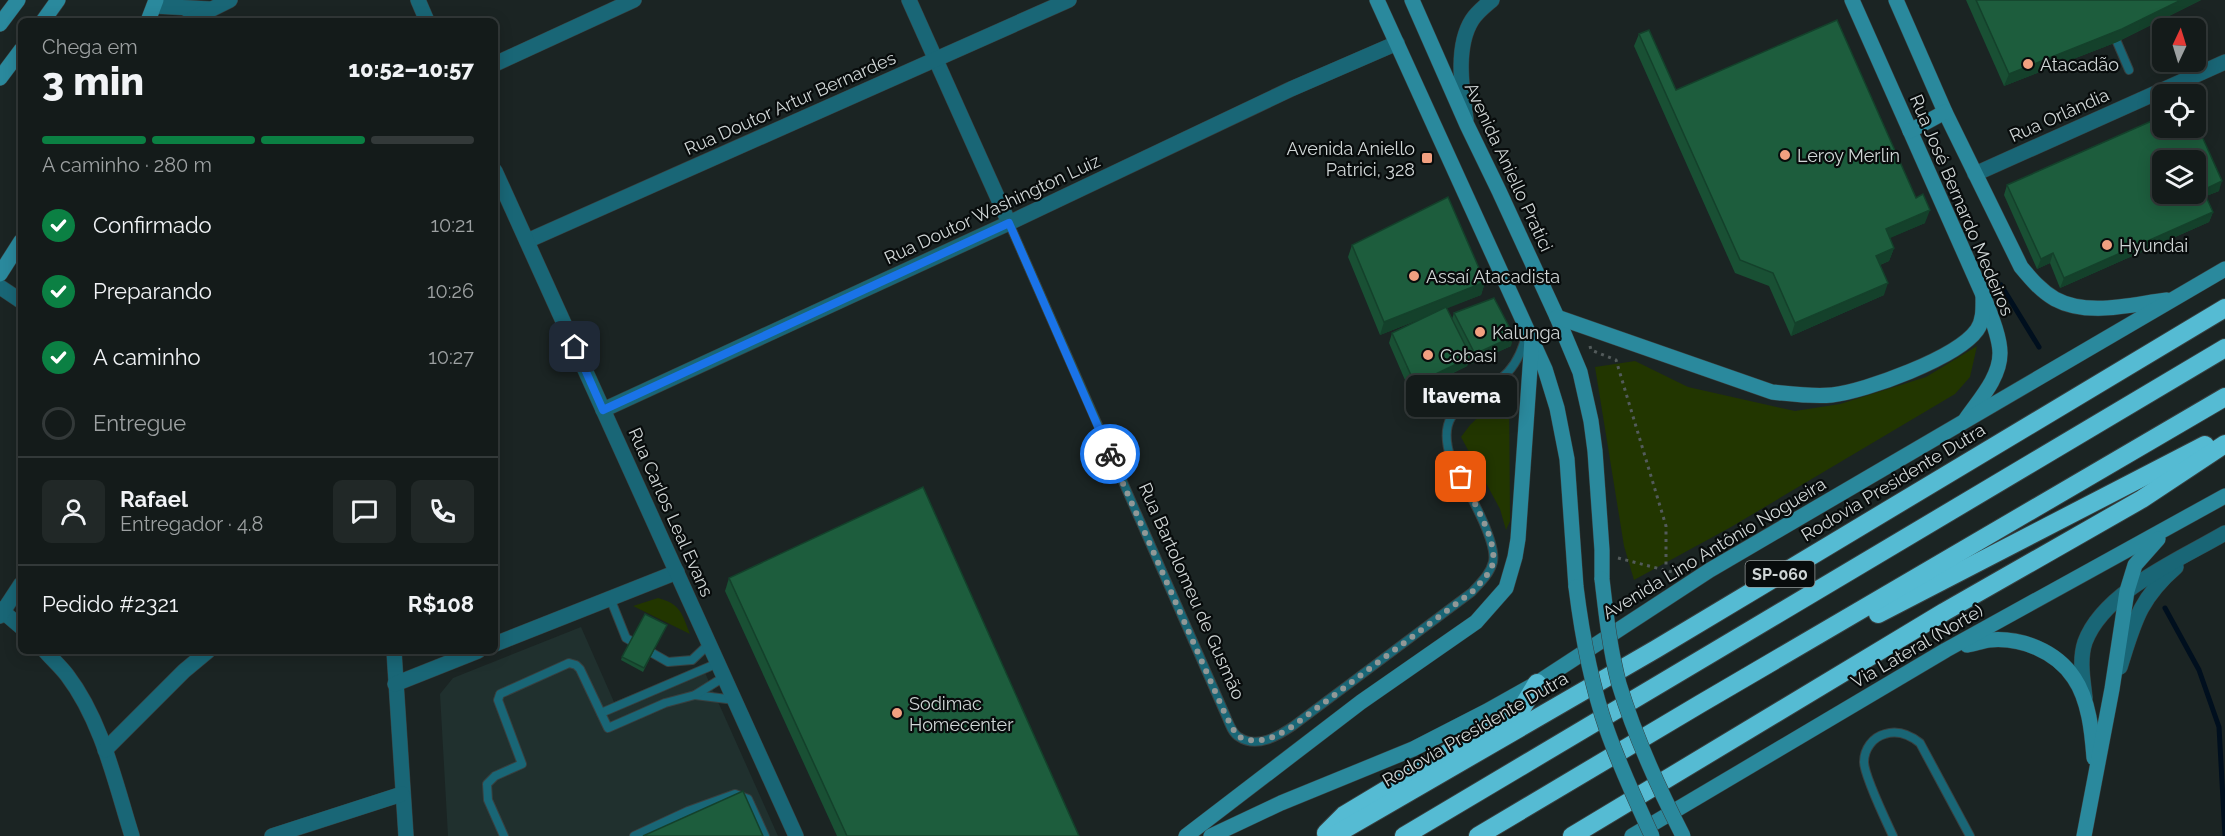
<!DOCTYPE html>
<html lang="pt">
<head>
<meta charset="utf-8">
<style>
  :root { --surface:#141b1a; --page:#212827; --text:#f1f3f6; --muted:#9da1a2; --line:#333939; --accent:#0b8043 }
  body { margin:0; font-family:Raleway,sans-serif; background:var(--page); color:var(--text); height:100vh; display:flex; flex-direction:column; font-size:22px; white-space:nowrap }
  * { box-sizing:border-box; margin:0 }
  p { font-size:20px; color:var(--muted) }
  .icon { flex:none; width:33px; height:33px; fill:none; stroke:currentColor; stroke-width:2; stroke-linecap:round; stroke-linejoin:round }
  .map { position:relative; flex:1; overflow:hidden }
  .sheet { position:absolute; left:18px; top:18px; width:480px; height:636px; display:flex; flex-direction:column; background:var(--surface); border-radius:9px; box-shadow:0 3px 15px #0003,0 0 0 2px var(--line) }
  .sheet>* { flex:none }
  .needle { width:39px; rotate:4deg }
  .tools { position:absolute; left:2152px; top:18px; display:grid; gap:12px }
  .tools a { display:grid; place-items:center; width:54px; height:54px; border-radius:9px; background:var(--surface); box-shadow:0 3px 15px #0003,0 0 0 2px var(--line); font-size:30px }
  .pin { position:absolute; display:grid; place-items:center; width:51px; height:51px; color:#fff; margin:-26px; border-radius:12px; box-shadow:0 3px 9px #0006 }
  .courier { position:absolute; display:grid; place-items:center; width:60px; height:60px; margin:-30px; border:4px solid #1a73e8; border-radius:50%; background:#fff; color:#222; box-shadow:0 2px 8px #0007 }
  .bubble { position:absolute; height:42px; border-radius:9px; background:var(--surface); box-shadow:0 3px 15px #0003,0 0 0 2px var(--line); font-size:20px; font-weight:800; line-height:42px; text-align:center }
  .headline em { font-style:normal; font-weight:800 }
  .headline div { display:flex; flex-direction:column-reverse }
  .headline { display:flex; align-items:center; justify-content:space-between; height:102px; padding:0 24px }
  h1 { font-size:39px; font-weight:800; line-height:45px }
  .bar { display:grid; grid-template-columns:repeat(4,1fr); gap:9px 6px; align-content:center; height:72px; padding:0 24px }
  .bar i { height:8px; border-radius:4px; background:var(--line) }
  .bar .on { background:var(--accent) }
  .bar p { grid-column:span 4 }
  .line { display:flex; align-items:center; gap:15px; padding:0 24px; border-top:2px solid var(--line) }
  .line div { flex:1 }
  .round { display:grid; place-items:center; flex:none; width:63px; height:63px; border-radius:9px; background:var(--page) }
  ol { padding:0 24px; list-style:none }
  li { display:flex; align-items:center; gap:18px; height:66px }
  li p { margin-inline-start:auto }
  li .icon { padding:6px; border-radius:50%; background:var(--accent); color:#fff; stroke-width:4 }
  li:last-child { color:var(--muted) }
  li i { width:33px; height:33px; border:3px solid var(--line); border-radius:50% }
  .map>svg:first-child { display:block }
  .built { fill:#20302e }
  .green { fill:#223600 }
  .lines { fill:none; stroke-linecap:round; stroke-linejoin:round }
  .stream { stroke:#000f1e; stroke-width:5 }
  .service-casing { stroke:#384040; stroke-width:10 }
  .minor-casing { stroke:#384040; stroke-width:16 }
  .tertiary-casing { stroke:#384040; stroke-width:16 }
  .secondary-casing { stroke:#384040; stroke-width:16 }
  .motorway-casing { stroke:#384040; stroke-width:20 }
  .path { stroke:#535b5b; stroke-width:3; stroke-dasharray:3 4.5; stroke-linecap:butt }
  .service { stroke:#196676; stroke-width:8 }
  .minor { stroke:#196676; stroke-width:15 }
  .tertiary { stroke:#196676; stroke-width:15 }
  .secondary { stroke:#2a899d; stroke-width:15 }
  .motorway { stroke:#55bbd3; stroke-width:18 }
  .secondary-bridge-casing { stroke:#384040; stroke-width:16; stroke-linecap:butt }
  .secondary-bridge { stroke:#2a899d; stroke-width:15 }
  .wall { fill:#195034 }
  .shaded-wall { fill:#14412b }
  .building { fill:#1d5d3d; stroke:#14412b; stroke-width:1.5; fill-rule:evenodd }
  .done { stroke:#919897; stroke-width:6; stroke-dasharray:0 10.8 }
  .route { stroke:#1a73e8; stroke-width:8 }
  .poi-dot { fill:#f2a080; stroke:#080c0c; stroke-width:2 }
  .labels { text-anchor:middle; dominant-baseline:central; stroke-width:4.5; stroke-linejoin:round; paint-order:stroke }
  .shield { fill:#080c0c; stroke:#949999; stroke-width:1.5 }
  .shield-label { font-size:16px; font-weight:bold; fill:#d0d6d6 }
  .poi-label { font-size:18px; fill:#d0d6d6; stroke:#080c0c; text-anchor:start }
  .street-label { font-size:18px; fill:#d0d6d6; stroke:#080c0c }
</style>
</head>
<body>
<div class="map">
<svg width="2225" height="836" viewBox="0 0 2225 836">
  <rect width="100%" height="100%" fill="#1b2423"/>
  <!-- built -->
  <polygon class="built" points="581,627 614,702 702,666 778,836 448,836 440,694 453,678"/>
  <!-- green -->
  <g class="green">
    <polygon points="1977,346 1970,377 1955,394 1731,527 1634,580 1624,546 1595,367 1635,361 1688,387 1795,411 1840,404 1926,377"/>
    <polygon points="1509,388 1510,521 1506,530 1500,509 1461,437 1470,425"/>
    <path d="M 658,598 C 681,604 682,614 690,634 L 633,606 Z"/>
  </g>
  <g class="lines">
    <!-- stream -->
    <g class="stream">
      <polyline points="2001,285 2039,347"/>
      <polyline points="2165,608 2199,670 2219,727 2225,836"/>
    </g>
    <!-- service casing -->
    <g class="service-casing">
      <g id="service">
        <polyline points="2117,42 2129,70"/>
        <path d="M 1009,223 L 1226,716 C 1229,723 1232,733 1239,737 C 1257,749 1278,736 1293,726 L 1472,592 C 1480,583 1490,574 1493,562 C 1498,540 1462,481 1451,459 C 1432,402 1478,404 1508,372 C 1519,360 1523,346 1528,331"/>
        <polyline points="610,598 626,638 668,662 692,660 709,644"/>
        <polyline points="695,695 735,700"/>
        <polyline points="601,713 718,663"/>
        <polyline points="504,836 488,800 487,784 495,776 522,764 498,700 500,694 569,663 576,665 580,669 608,728 665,703 695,695 724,677"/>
        <polyline points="634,836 688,811 735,794 748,799 765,836"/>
        <path d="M 1893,836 C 1886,821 1864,775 1864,762 C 1864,749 1873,737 1885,734 C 1898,730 1910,735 1920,743 L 1970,836"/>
      </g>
    </g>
    <!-- minor casing -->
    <g class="minor-casing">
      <g id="minor">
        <polyline points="909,0 1009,223"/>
        <polyline points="495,64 634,0"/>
        <polyline points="1975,174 2225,62"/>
        <polyline points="527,241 1069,0"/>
        <polyline points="0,287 21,301"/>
        <polyline points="603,410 1009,223 1291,89 1397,43"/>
        <polyline points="0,609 21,627"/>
        <polyline points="0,616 21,584"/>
        <polyline points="495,644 677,572"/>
        <path d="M 45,651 C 52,659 60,666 67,675 C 102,721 115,782 132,836"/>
        <polyline points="394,651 406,836"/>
        <path d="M 2120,667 C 2134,623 2139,599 2176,567"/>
        <polyline points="395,684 478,651"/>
        <path d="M 2085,698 C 2083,680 2079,660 2085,642 C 2104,591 2181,559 2225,533"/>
        <polyline points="105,750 184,671 208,651"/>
        <polyline points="272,836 402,794"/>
      </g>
    </g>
    <!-- tertiary casing -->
    <g class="tertiary-casing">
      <g id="tertiary">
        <polyline points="418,0 427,21"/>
        <polyline points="154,6 210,9"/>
        <polyline points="188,21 230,0"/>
        <path d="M 1466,119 C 1462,89 1455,47 1472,20 C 1477,12 1485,6 1492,0"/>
        <polyline points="495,171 796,836"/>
      </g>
    </g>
    <!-- secondary casing -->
    <g class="secondary-casing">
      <g id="secondary">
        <polyline points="1377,0 1545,369 1557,408 1567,459 1576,587"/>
        <polyline points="1412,0 1467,125 1499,191 1557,317 1580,372 1591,421 1595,451 1602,550 1602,579"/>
        <path d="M 1852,0 L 1983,295 C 1989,311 2000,336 2000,353 C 2000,378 1979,400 1966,419"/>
        <path d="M 1896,0 L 1945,112 L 2021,267 C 2031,279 2041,291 2055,299 C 2088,317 2133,304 2167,300"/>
        <polyline points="43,21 58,0"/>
        <polyline points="148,21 156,0"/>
        <polyline points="0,24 18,0"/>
        <polyline points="0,78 21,50"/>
        <polyline points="1910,131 1945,112"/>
        <polyline points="0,274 21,241"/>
        <path d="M 1557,317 L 1772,392 C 1792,394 1812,397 1832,395 C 1866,391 1957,358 1977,330 C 1984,320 1983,307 1983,295"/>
        <path d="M 1967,645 C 1974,644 1982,641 1989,640 C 2021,637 2056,651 2074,678 C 2089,700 2092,732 2094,758"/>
        <polyline points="1186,836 1361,702 1476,622 1506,588 1515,557 1518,539 1532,339"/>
        <polyline points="1211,836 1281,803 1413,749 1487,711 1537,683 1710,570 2225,269"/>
        <polyline points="1632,836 1946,650 2225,496"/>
        <polyline points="2084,836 2112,689 2127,591 2135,565 2158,539"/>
      </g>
    </g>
    <!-- motorway casing -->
    <g class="motorway-casing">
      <g id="motorway">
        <polyline points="1878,614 2205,445"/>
        <polyline points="1326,833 1344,815 1522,708 1537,683"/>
        <polyline points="1333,836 1656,649 2225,308"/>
        <polyline points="1404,836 2225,348"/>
        <polyline points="1478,836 1700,704 2225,397"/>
        <polyline points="1572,836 1944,612 2142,499 2225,444"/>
      </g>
    </g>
    <!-- path -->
    <g class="path">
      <polyline points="1590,346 1591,350 1616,360 1666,526 1666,569"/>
      <polyline points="1618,558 1676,573"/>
    </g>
    <!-- service -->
    <use href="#service" class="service"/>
    <!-- minor -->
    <use href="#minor" class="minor"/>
    <!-- tertiary -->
    <use href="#tertiary" class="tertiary"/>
    <!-- secondary -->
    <use href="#secondary" class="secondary"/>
    <!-- motorway -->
    <use href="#motorway" class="motorway"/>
    <!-- secondary-bridge casing -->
    <g class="secondary-bridge-casing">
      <g id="secondary-bridge">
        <path d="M 1602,579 C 1606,614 1610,650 1619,684 C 1635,737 1658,787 1683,836"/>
        <path d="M 1576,587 C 1582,635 1591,684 1607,730 C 1620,767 1636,801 1652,836"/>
      </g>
    </g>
    <!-- secondary-bridge -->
    <use href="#secondary-bridge" class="secondary-bridge"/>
  </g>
  <!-- wall -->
  <g class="wall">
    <polygon points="1966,0 2201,0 2117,42 2004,86"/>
    <polygon points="1639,34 1676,90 1925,223 1889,238 1894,248 1889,261 1880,265 1884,295 1791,336 1769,286 1735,273 1634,46"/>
    <polygon points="2007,185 2219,191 2206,196 2213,212 2209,222 2060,288 2050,263 2037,269 2004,195"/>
    <polygon points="1352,245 1485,282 1481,295 1446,308 1452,319 1454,313 1511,346 1471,364 1469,360 1467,366 1411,394 1389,343 1392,333 1428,316 1380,335 1348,257"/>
    <polygon points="729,578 1079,836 837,836 725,591"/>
    <polygon points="667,625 643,672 621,660 622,657"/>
  </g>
  <!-- shaded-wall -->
  <g class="shaded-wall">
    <polygon points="2181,0 2201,0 2117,42 2004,86 2009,74"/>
    <polygon points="2222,181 2219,191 2199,199 2203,190"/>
    <polygon points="1930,210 1925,223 1881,242 1886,229"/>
    <polygon points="2213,212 2209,222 2060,288 2064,278"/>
    <polygon points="1894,248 1889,261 1872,268 1876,256"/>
    <polygon points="2053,253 2050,263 2037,269 2041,259"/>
    <polygon points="1485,282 1481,295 1380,335 1384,322"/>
    <polygon points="1888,283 1884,295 1791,336 1795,323"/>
    <polygon points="1514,336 1511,346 1471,364 1475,354"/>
    <polygon points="1471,357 1467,366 1411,394 1415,384"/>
  </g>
  <!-- building -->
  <g class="building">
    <polygon points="1976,0 2181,0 2122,29 2009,74"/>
    <polygon points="1837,20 1916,198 1923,194 1930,210 1886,229 1894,248 1876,256 1888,283 1795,323 1773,273 1740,260 1639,34 1649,30 1676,90"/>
    <path d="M 2163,116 L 2163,128 L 2196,128 L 2196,123 L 2222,181 L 2203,190 L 2213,212 L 2064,278 L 2053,253 L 2041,259 L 2007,185 ZM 2163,160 L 2196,160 L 2196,194 L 2163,194 Z"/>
    <polygon points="1448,197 1485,282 1384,322 1352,245"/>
    <polygon points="1494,298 1514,336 1475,354 1454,313"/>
    <polygon points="1446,307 1471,357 1415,384 1392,333"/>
    <polygon points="923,487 1079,836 847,836 729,578"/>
    <polygon points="645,614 667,625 644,668 622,657"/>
    <polygon points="743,791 763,836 643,836"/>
  </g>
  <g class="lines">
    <!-- done -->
    <path class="done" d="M 1110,454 L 1226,716 L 1237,736 C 1259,746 1274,738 1293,726 L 1472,592 C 1479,584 1488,576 1492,566 C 1500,543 1471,498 1461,477"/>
    <!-- route -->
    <polyline class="route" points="575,347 603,410 1009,223 1110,454"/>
  </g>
  <!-- markers -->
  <g class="poi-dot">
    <circle cx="2028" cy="64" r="6"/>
    <circle cx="1785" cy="155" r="6"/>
    <rect x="1421" y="152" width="12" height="12" rx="3"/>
    <circle cx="2107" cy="245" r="6"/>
    <circle cx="1414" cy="276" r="6"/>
    <circle cx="1480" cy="332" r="6"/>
    <circle cx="1428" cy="355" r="6"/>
    <circle cx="897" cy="713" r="6"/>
  </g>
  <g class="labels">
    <!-- shield labels -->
    <rect class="shield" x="1745.5" y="561" width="69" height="26" rx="4.5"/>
    <g class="shield-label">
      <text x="1780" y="574">SP-060</text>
    </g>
    <!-- poi labels -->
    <g class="poi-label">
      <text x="2040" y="64">Atacadão</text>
      <text x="1415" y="148" text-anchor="end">Avenida Aniello<tspan x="1415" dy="21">Patrici, 328</tspan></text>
      <text x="1797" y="155">Leroy Merlin</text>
      <text x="2119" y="245">Hyundai</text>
      <text x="1426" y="276">Assaí Atacadista</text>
      <text x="1492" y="332">Kalunga</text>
      <text x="1440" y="355">Cobasi</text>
      <text x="909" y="703">Sodimac<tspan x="909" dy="21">Homecenter</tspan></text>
    </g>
    <!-- street labels -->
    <g class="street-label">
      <text transform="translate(790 103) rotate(-24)">Rua Doutor Artur Bernardes</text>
      <text transform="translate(2059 115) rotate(-24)">Rua Orlândia</text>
      <text transform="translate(1509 167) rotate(65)">Avenida Aniello Pratici</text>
      <text transform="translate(1962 205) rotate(67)">Rua José Bernardo Medeiros</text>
      <text transform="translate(992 209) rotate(-25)">Rua Doutor Washington Luiz</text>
      <text transform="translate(1893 482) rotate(-31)">Rodovia Presidente Dutra</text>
      <text transform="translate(671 512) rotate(66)">Rua Carlos Leal Evans</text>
      <text transform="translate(1714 548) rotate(-31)">Avenida Lino Antônio Nogueira</text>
      <text transform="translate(1192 591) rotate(66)">Rua Bartolomeu de Gusmão</text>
      <text transform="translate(1917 646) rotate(-30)">Via Lateral (Norte)</text>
      <text transform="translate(1475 729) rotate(-30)">Rodovia Presidente Dutra</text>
    </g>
  </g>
</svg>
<div class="tools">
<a><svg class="needle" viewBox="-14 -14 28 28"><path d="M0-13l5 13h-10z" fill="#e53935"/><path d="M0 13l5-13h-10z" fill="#9da1a2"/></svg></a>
<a><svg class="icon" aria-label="locate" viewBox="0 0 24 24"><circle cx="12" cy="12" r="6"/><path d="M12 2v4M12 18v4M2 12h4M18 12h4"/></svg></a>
<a><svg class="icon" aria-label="layers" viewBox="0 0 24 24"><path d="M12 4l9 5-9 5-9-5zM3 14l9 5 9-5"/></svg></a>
</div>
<div class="pin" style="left:1461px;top:477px;background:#ea580c"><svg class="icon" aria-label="bag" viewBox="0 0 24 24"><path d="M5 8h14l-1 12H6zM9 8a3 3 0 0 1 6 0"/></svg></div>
<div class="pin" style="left:575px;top:347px;background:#1f2937"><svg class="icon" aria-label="home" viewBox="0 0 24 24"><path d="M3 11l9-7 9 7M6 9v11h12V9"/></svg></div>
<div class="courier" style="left:1110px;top:454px"><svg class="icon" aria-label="bike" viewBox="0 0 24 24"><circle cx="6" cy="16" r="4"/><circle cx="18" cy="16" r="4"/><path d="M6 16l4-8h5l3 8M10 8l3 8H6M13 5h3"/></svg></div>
<div class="bubble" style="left:1406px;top:375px;width:111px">Itavema</div>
<section class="sheet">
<div class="headline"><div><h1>3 min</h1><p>Chega em</p></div><em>10:52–10:57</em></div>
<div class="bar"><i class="on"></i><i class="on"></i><i class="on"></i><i></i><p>A caminho · 280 m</p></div>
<ol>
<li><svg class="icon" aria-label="check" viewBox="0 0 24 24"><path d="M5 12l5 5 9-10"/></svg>Confirmado<p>10:21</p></li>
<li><svg class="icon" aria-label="check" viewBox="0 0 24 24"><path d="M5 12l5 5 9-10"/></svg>Preparando<p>10:26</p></li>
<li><svg class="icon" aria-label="check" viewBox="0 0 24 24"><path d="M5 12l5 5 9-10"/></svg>A caminho<p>10:27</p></li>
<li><i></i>Entregue</li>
</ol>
<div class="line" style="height:108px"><a class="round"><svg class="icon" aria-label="person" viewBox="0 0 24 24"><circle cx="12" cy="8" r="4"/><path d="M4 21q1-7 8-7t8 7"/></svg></a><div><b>Rafael</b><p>Entregador · 4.8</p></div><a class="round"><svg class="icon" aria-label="chat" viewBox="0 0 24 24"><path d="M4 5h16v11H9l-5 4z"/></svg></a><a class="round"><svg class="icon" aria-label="phone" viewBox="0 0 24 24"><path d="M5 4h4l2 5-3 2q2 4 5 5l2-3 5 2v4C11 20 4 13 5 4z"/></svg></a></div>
<div class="line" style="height:78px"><div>Pedido #2321</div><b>R$108</b></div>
</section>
</div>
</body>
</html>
